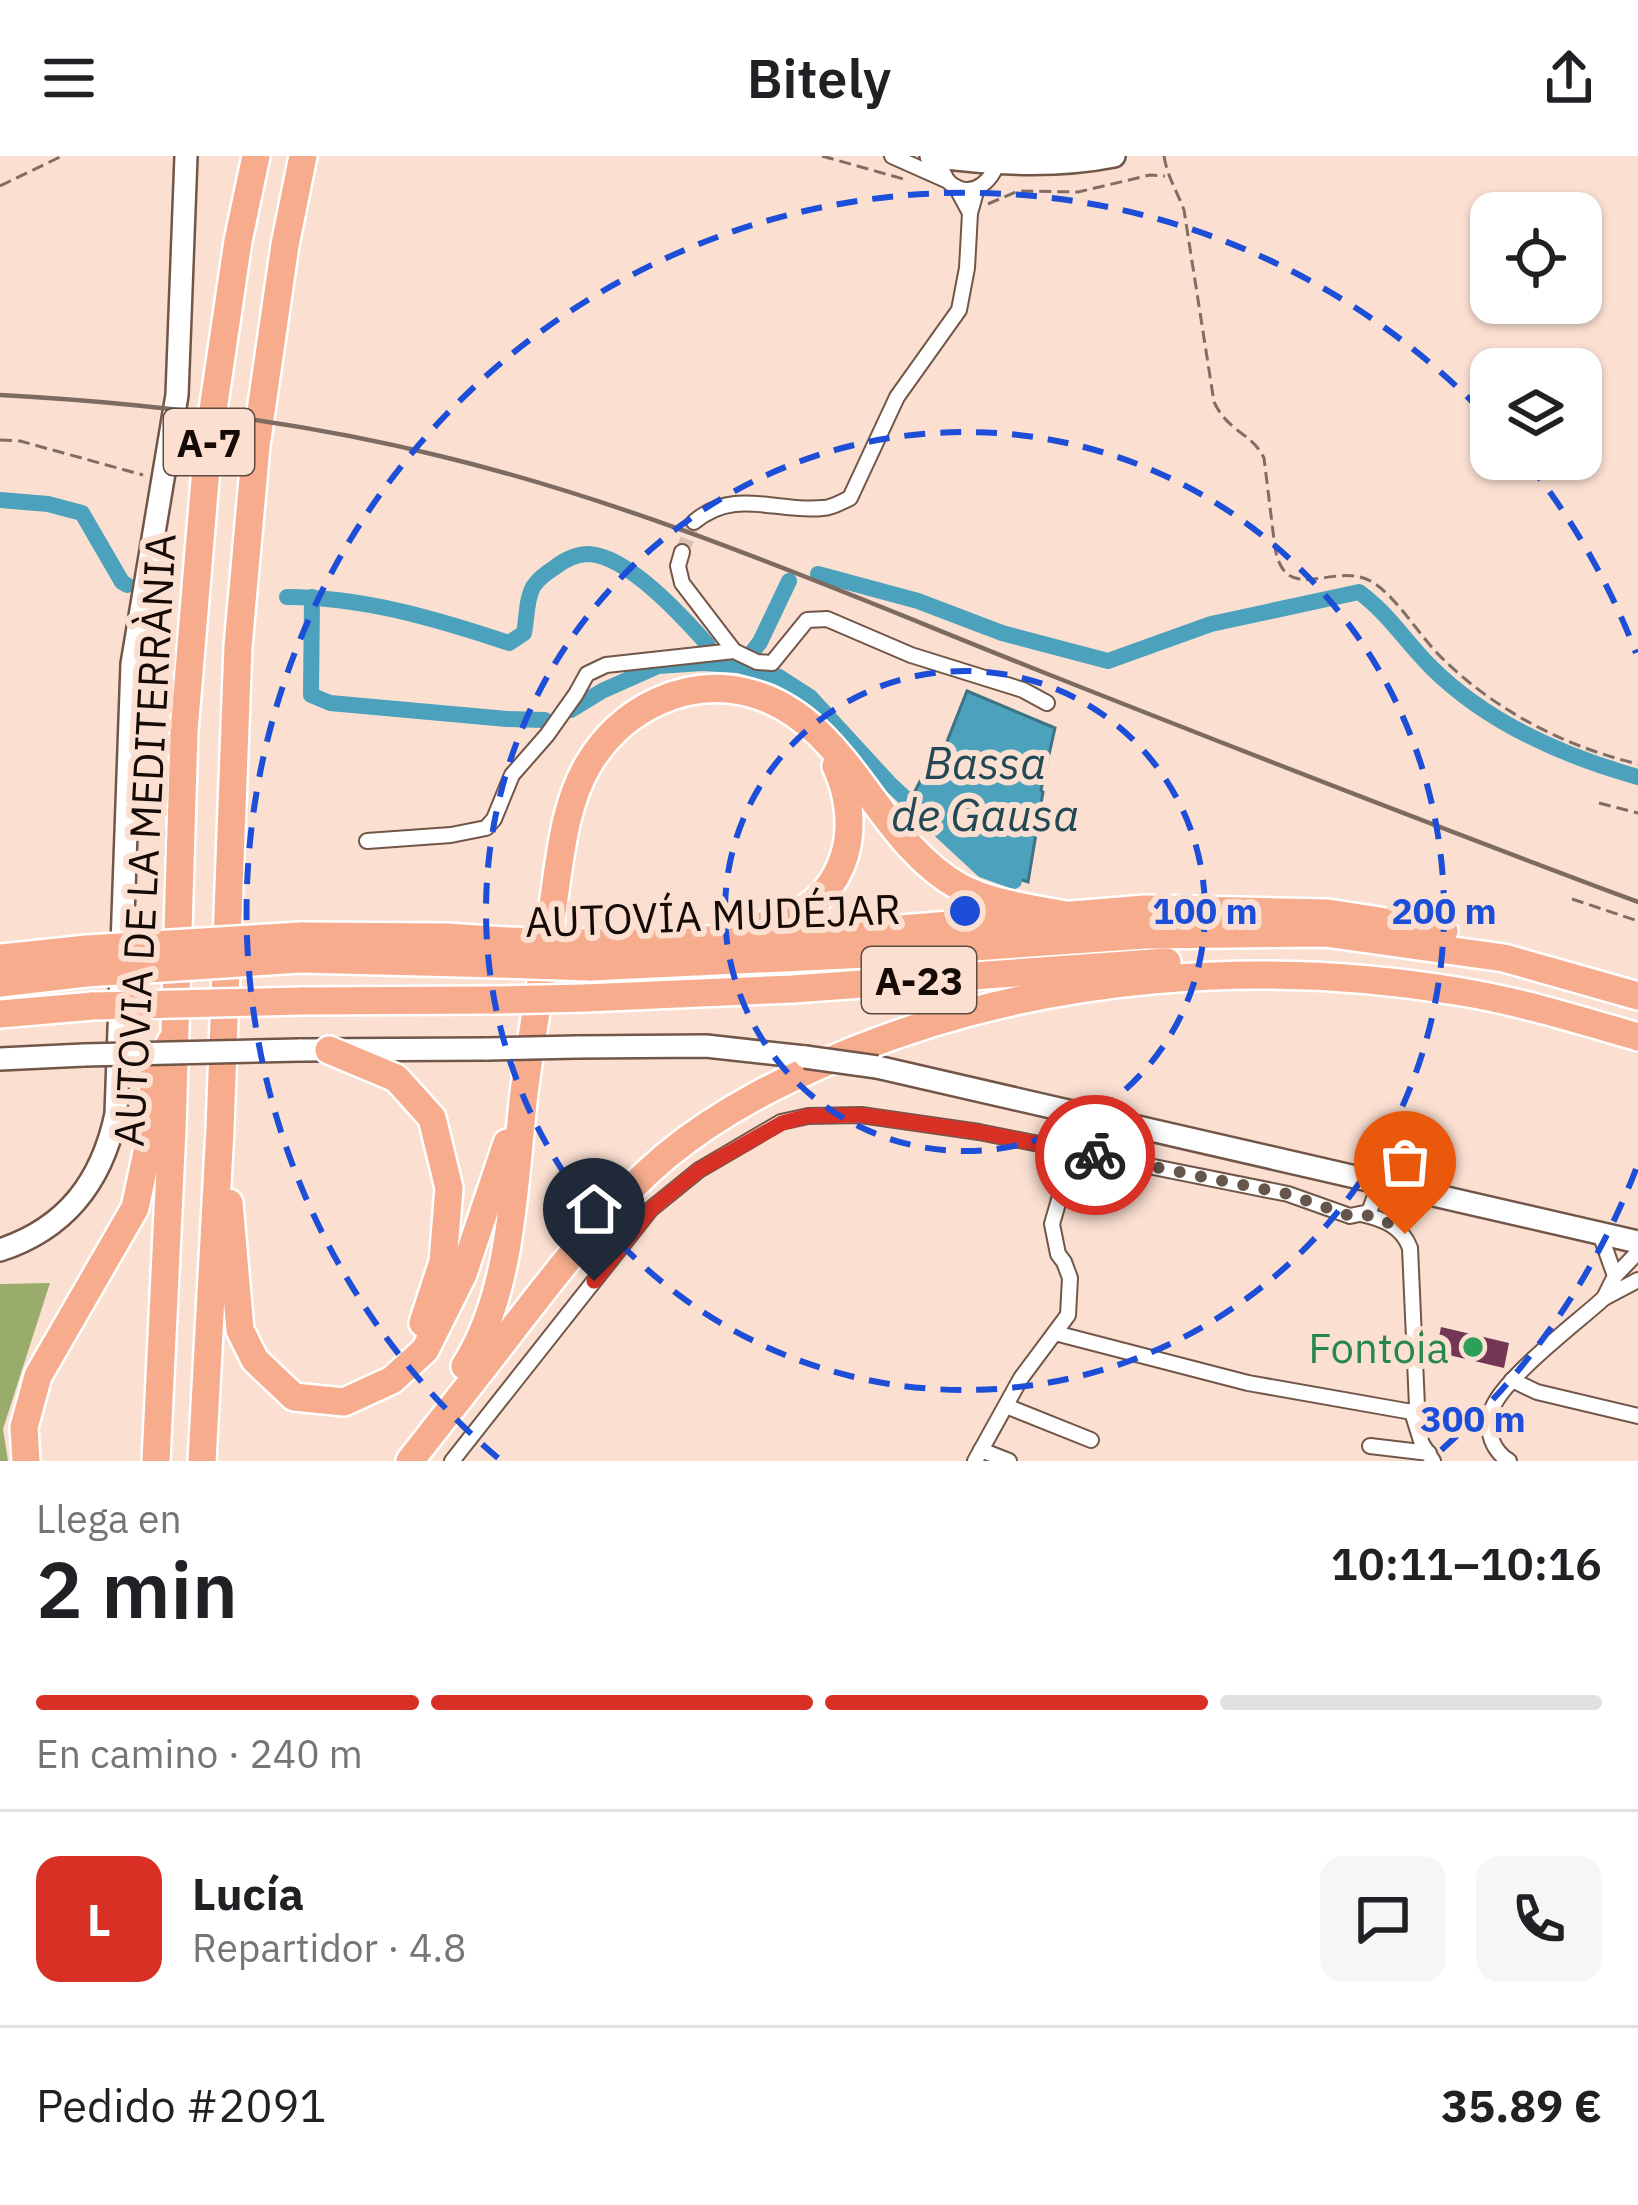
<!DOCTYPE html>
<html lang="es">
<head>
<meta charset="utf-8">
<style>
  :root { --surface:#fff; --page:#f6f6f6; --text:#202124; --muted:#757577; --line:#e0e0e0; --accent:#d93025 }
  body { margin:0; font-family:"IBM Plex Sans",sans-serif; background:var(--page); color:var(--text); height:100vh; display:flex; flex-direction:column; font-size:45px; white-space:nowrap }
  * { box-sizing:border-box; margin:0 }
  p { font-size:39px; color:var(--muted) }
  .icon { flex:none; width:66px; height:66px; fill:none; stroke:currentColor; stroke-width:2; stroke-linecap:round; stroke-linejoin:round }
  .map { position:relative; height:1305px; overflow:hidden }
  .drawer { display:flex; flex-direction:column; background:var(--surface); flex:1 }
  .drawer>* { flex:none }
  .tools { position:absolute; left:1470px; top:36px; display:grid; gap:24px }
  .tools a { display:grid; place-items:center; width:132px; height:132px; border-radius:24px; background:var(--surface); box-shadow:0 3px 9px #0004; font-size:60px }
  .pin { position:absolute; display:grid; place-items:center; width:102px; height:102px; color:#fff; margin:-123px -51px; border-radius:50% 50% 50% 0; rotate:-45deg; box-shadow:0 0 12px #0007 }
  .pin .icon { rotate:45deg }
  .courier { position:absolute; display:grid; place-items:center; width:120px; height:120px; margin:-60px; border:9px solid #d93025; border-radius:50%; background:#fff; color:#222; box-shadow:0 3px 15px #0007 }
  .headline em { font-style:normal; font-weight:600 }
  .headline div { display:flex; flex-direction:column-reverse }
  .headline { display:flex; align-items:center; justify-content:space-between; height:204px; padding:0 36px }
  h1 { font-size:78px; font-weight:600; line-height:90px }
  .bar { display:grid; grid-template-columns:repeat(4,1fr); gap:18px 12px; align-content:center; height:144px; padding:0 36px }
  .bar i { height:15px; border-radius:9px; background:var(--line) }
  .bar .selected { background:var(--accent) }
  .bar p { grid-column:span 4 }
  .line { display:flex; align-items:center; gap:30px; padding:0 36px; border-top:3px solid var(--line) }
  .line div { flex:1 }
  .round { display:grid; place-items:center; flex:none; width:126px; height:126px; border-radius:24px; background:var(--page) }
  header { display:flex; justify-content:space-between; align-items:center; height:156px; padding:0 36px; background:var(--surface); font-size:54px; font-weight:600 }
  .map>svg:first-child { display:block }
  .forest { fill:#9aac6b }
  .water { fill:#4ca1bc; stroke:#3c7485; stroke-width:3 }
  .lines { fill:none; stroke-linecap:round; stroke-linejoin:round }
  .canal { stroke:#4ca1bc; stroke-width:16 }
  .building { fill:#733753 }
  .street-tunnel { stroke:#d8c0b3; stroke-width:14; stroke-dasharray:14 7; stroke-linecap:butt }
  .street-casing { stroke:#725648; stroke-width:18 }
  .secondary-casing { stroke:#725648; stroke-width:26 }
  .highway-casing { stroke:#fff; stroke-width:32 }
  .path { stroke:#806d64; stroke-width:3; stroke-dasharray:12 6; stroke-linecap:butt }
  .street { stroke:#fff; stroke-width:14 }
  .secondary { stroke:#fff; stroke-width:21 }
  .highway { stroke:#f6ac8d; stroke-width:27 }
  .rail { stroke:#7d6b62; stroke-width:4.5 }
  .secondary-bridge-casing { stroke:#725648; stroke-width:26; stroke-linecap:butt }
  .highway-bridge-casing { stroke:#fff; stroke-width:32; stroke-linecap:butt }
  .secondary-bridge { stroke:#fff; stroke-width:21 }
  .highway-bridge { stroke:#f6ac8d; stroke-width:27 }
  .done { stroke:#66554d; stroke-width:12; stroke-dasharray:0 21.6 }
  .route { stroke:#d93025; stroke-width:15 }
  .ring { fill:none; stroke:#1d4ed8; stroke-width:6; stroke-dasharray:21 15 }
  .leisure-dot { fill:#2e9e5b; stroke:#fbe0d2; stroke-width:4.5 }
  .labels { text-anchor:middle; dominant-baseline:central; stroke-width:12; stroke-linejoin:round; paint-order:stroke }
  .shield { fill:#fbe0d2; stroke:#5a4a42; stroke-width:3 }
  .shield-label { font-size:39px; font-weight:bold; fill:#150a05 }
  .street-label { font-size:42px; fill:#150a05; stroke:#fbe0d2 }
  .leisure-label { font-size:42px; fill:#27864d; stroke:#fbe0d2; text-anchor:end }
  .water-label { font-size:45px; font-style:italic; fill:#214854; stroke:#fbe0d2 }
  .centre { fill:#1d4ed8; stroke:#fbe0d2; stroke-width:6 }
  .ring-label { font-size:36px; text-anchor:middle; font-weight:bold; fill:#1d4ed8; stroke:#fbe0d2; stroke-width:12; stroke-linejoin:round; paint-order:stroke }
</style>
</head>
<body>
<header><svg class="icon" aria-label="menu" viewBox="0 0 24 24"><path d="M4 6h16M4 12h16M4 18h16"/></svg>Bitely<svg class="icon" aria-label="share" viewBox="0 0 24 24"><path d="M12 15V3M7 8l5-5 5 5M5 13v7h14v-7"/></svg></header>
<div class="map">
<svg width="1638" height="1305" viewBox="0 0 1638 1305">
  <rect width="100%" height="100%" fill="#fbe0d2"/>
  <!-- forest -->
  <polygon class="forest" points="50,1127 3,1273 8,1305 0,1305 0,1128"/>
  <!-- water -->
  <polygon class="water" points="967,535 1055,572 1041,634 1043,636 1028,726 983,711 912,641 937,592 944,593"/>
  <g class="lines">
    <!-- canal -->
    <g class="canal">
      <polyline points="0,344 48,348 82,357 122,426 127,429"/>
      <path d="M 818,418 L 918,445 L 1002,477 L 1108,505 L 1211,468 L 1359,436 C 1388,457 1406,486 1431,511 C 1486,566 1563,600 1638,621"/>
      <path d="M 287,441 C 363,441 437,463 509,487 L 524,477 C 527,463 526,444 533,431 C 538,423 546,417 554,412 C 564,404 576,398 589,398 C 628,400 683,461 708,489"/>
      <polyline points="312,441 311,539 330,547 507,563 545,564"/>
      <polyline points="750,499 760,486 789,425"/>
      <polyline points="571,554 602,535 658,510 702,507 739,509 779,521 810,541 889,627 983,714 1014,725"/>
    </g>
  </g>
  <!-- building -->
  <polygon class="building" points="1441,1171 1509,1187 1504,1212 1436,1196"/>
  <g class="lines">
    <!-- street-tunnel -->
    <polyline class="street-tunnel" points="682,396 694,366"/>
    <!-- street casing -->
    <g class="street-casing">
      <g id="street">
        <polyline points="892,0 946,24"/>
        <path d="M 938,0 C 940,8 943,21 950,27 C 972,46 997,22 998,0"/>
        <polyline points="956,31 970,57 977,32"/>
        <path d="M 694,366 C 735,331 776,357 823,352 C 832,352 841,346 850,342 L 897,241 L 959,154 L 967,112 L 970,57"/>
        <polyline points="682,396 678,410 682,427 734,495"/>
        <polyline points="367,685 451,679 486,672 494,663 512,619 547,579 576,538 587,518 606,509 734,495 757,506 772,507 807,464 827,463 911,499 1023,534 1047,547"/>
        <path d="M 1361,1058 C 1383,1063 1402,1070 1410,1092 L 1417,1250 L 1412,1256 L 1422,1288 L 1433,1305"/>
        <polyline points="1600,1078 1615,1120 1604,1142 1638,1124"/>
        <polyline points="1615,1120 1638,1096"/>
        <polyline points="1055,1177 1248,1227 1412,1256"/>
        <polyline points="1512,1224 1537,1236 1638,1260"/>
        <polyline points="1006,1250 1091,1284"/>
        <polyline points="1370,1290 1429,1297"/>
        <polyline points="981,1294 1009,1305"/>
        <polyline points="452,1305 651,1053 699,1014 781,966 808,960 861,959 979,976 1288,1038 1350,1060 1369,1056 1380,1027"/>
        <polyline points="975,1305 1021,1222 1068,1159 1070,1122 1064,1106 1058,1098 1052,1068 1073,995"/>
        <path d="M 1509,1305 C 1493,1295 1485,1275 1491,1256 C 1499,1225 1578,1166 1604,1142"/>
      </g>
    </g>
    <!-- secondary casing -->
    <g class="secondary-casing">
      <g id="secondary">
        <path d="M 931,0 C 990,8 1055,12 1114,0"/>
        <polyline points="577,891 706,890 805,901"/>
        <polyline points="300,894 488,893"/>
        <polyline points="0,903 84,899"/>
        <polyline points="877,911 1638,1086"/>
        <path d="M 0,1094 C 67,1072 102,1025 116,958 L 132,508 L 177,239 L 186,0"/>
      </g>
    </g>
    <!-- highway casing -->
    <g class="highway-casing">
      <g id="highway">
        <path d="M 756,771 C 765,769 776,768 784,764 C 849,738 863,669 836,610"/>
        <polyline points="301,780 447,781 505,785"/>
        <polyline points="593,787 688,785 889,774 1145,753 1328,757 1444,775"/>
        <polyline points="0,802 87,793"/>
        <polyline points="301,803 501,808"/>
        <polyline points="590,811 888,797 1145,779 1325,777 1504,802 1638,840"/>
        <polyline points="0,827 86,817"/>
        <polyline points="585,842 793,833 1167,806"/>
        <polyline points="301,845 495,844"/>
        <polyline points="0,858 93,850"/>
        <polyline points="329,894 396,922 432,962 449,1032 443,1106 423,1167"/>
        <polyline points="229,1047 240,1174 255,1204 294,1241 344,1246 392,1224 425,1194 463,1118 507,987"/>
        <path d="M 465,1210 C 513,1135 514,1024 524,937 C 532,874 544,812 553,749 C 560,703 564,649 588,609 C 621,553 686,520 750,537 C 849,563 875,685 960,731 C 992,748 1030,752 1065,759"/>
        <polyline points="26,1305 24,1271 38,1220 135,1052 152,973 154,918 171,886"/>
        <polyline points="156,1305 172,973 184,575 208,288 238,85 256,0"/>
        <polyline points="202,1305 220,973 238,490 256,290 285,89 303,0"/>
        <path d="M 410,1305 C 445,1260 481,1215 516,1169 C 562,1110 608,1049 666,1000 C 723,953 787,922 855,894 C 1045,818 1261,802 1462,836 C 1522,846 1580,864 1638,881"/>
      </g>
    </g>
    <!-- path -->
    <g class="path">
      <polyline points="822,0 907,24"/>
      <path d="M 1164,0 C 1167,20 1177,35 1184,54 L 1214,246 C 1229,277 1252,277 1264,302 L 1275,392 C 1286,453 1336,402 1374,427 C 1399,444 1420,481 1443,503 C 1496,555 1566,591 1638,608"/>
      <polyline points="0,30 62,0"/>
      <polyline points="988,48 1018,35 1078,36 1150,19 1165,20"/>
      <polyline points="0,284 20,285 143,319"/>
      <polyline points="1599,647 1638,657"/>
      <polyline points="1572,743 1638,765"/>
    </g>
    <!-- street -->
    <use href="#street" class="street"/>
    <!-- secondary -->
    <use href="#secondary" class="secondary"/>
    <!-- highway -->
    <use href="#highway" class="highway"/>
    <!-- rail -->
    <path class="rail" d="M 0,239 C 148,247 295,264 440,300 C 648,350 846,438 1045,517 C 1242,595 1440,672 1638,746"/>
    <!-- secondary-bridge casing -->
    <g class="secondary-bridge-casing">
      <g id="secondary-bridge">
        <polyline points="488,893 577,891"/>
        <polyline points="84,899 300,894"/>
        <polyline points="805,901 877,911"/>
      </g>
    </g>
    <!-- highway-bridge casing -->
    <g class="highway-bridge-casing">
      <g id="highway-bridge">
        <polyline points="505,785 593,787"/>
        <polyline points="87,793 301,780"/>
        <polyline points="501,808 590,811"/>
        <polyline points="86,817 301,803"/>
        <polyline points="495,844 585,842"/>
        <polyline points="93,850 301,845"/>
      </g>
    </g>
    <!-- secondary-bridge -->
    <use href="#secondary-bridge" class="secondary-bridge"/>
    <!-- highway-bridge -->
    <use href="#highway-bridge" class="highway-bridge"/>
  </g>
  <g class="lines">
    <!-- done -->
    <polyline class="done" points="1095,999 1288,1038 1350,1060 1361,1058 1382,1063 1405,1078"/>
    <!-- route -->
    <polyline class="route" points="594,1125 651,1053 699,1014 782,967 808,960 861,959 979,976 1095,999"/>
  </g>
  <!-- distance rings -->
  <g class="ring">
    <circle cx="965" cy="755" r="240"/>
    <circle cx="965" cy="755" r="479"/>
    <path d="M1636 1013A719 719 0 0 1 1432 1302M498 1302A719 719 0 1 1 1491 265M1528 307A719 719 0 0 1 1636 497"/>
  </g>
  <!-- markers -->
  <circle class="leisure-dot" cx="1473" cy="1191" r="12"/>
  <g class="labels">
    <!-- shield labels -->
    <g class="shield">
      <rect x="164" y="253" width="90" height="66" rx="9"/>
      <rect x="862" y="791" width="114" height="66" rx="9"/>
    </g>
    <g class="shield-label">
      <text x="209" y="286">A-7</text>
      <text x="919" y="824">A-23</text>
    </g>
    <!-- street labels -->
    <g class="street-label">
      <text transform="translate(144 684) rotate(-87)">AUTOVIA DE LA MEDITERRÀNIA</text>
      <text transform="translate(713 759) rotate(-2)">AUTOVÍA MUDÉJAR</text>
    </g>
    <!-- leisure labels -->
    <g class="leisure-label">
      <text x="1449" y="1191">Fontoia</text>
    </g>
    <!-- water labels -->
    <g class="water-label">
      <text x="985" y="606">Bassa<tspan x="985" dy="52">de Gausa</tspan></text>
    </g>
  </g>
  <circle cx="965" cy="755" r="18" class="centre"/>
  <g class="ring-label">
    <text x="1205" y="768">100 m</text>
    <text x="1444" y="768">200 m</text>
    <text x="1473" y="1276">300 m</text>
  </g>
</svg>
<div class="tools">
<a><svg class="icon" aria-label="locate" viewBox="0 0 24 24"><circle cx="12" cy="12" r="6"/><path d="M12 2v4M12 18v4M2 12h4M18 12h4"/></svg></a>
<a><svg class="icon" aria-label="layers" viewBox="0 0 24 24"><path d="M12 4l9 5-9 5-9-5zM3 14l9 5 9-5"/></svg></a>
</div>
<div class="pin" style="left:1405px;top:1078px;background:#ea580c"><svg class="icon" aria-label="bag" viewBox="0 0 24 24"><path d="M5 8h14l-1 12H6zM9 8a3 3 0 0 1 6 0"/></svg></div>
<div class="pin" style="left:594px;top:1125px;background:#1f2937"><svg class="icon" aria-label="home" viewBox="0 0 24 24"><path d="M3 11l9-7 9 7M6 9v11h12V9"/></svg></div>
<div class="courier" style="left:1095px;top:999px"><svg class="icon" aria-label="bike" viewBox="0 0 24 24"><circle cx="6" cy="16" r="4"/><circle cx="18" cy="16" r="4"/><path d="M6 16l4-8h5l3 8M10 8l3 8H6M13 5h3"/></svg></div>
</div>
<section class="drawer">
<div class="headline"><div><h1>2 min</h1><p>Llega en</p></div><em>10:11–10:16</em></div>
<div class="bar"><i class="selected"></i><i class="selected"></i><i class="selected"></i><i></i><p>En camino · 240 m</p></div>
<div class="line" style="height:216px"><b class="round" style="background:var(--accent);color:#fff">L</b><div><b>Lucía</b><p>Repartidor · 4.8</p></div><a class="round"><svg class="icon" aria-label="chat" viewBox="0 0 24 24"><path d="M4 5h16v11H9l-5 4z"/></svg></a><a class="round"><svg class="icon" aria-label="phone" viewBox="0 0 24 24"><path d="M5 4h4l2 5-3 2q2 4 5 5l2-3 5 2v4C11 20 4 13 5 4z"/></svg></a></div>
<div class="line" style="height:156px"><div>Pedido #2091</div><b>35.89 €</b></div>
</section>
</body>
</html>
